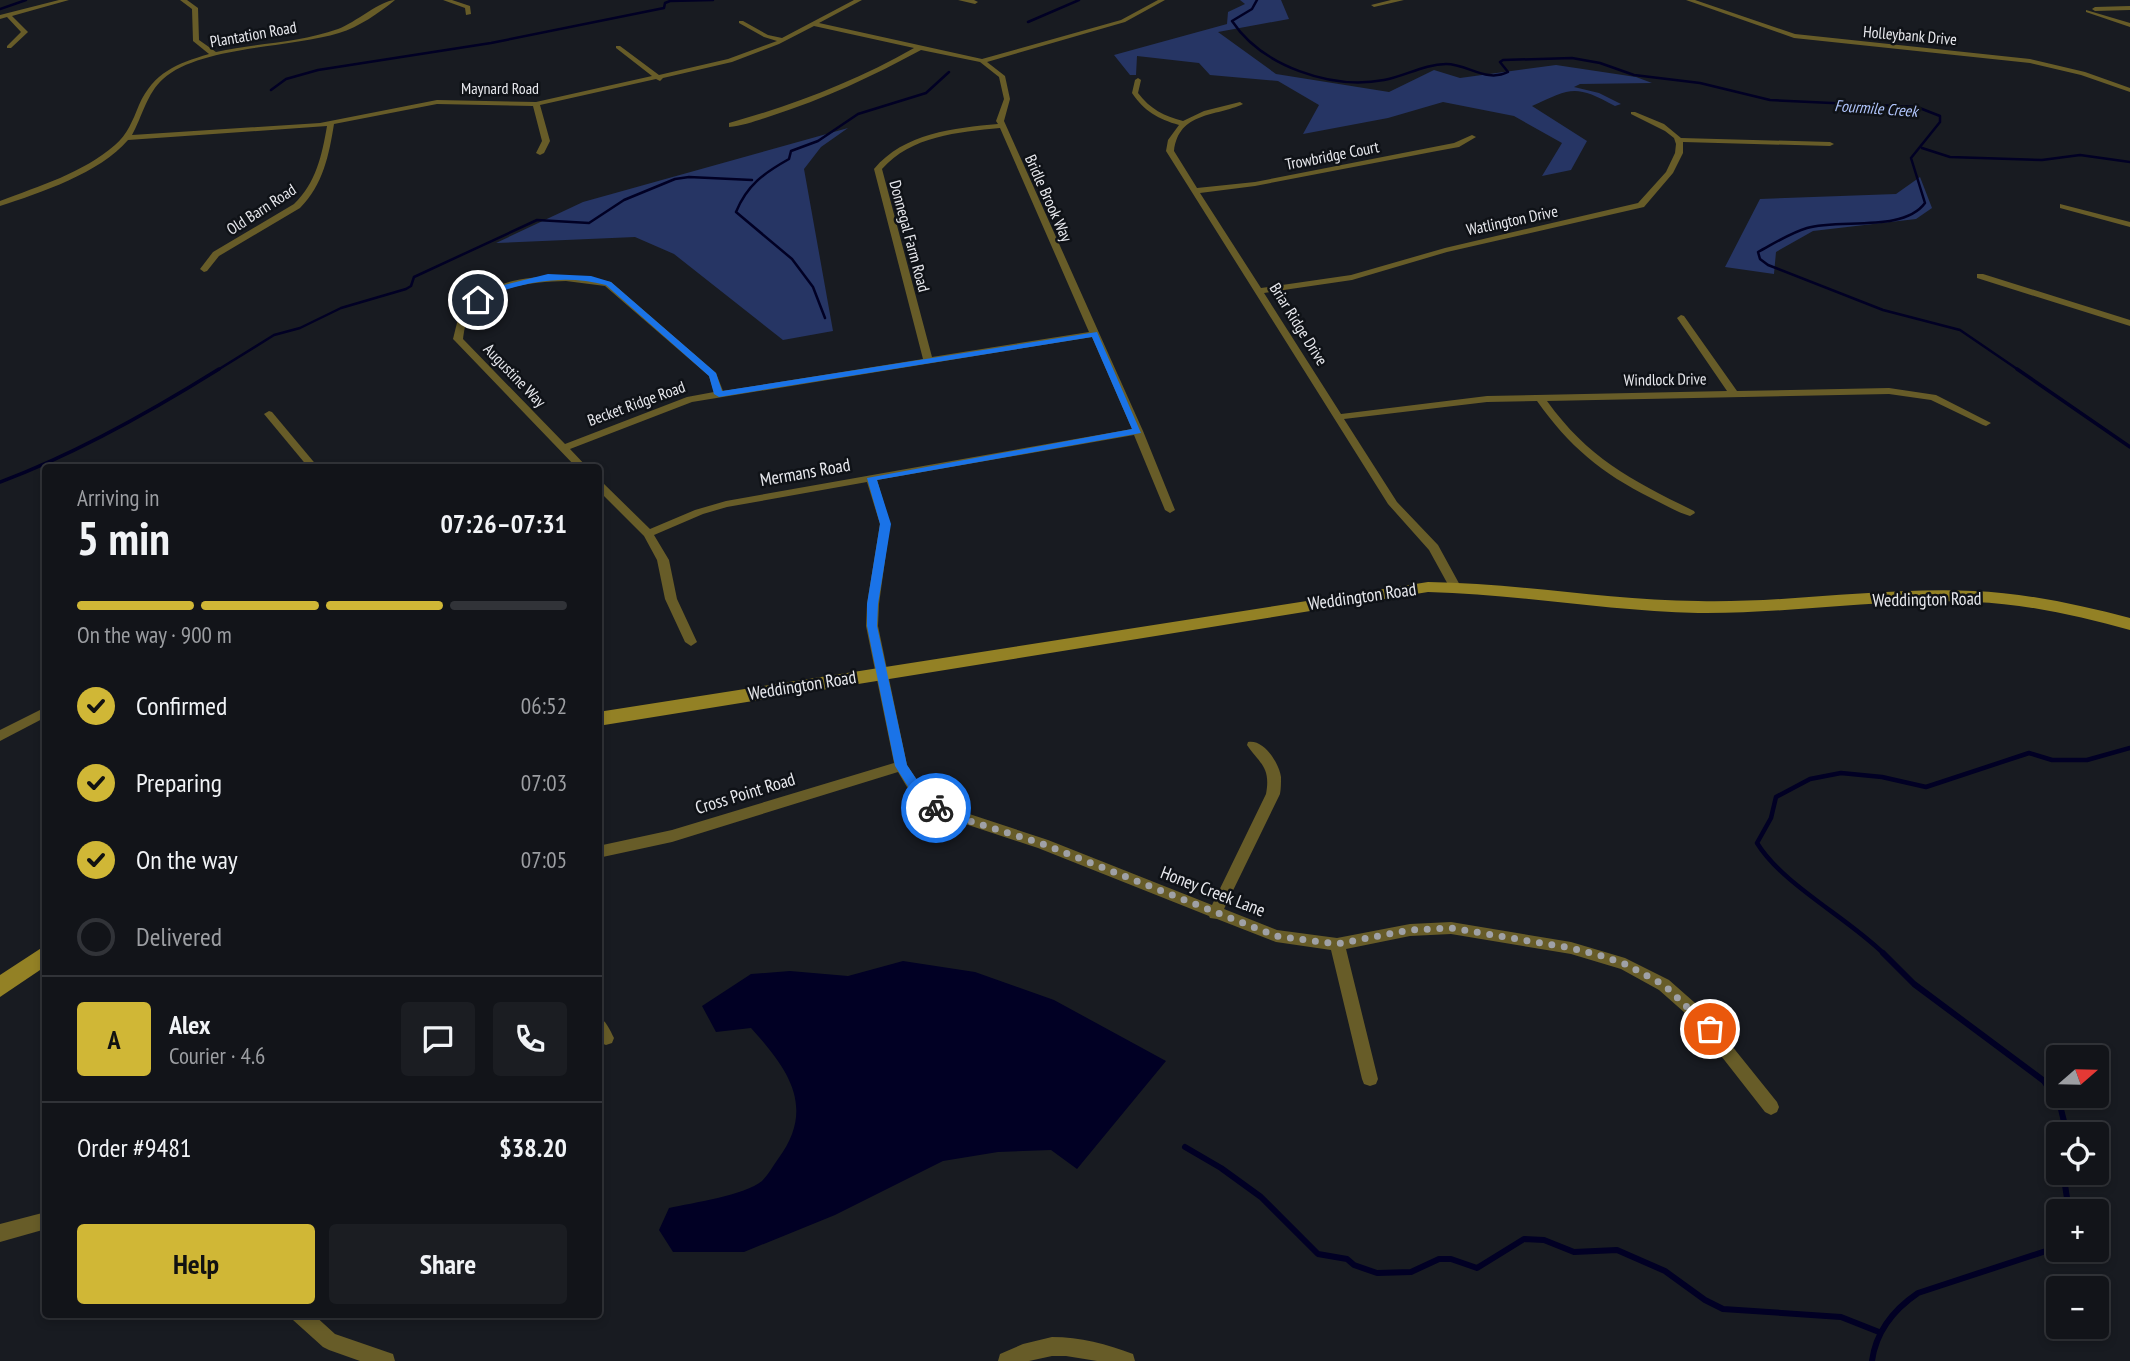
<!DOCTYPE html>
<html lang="en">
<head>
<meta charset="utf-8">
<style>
  :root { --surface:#121419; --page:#1b1d22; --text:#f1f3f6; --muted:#9c9ea2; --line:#313338; --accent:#d0b736 }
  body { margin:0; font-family:"PT Sans Narrow",sans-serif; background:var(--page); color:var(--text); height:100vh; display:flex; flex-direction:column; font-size:26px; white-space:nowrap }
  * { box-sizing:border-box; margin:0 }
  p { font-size:23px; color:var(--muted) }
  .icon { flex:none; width:38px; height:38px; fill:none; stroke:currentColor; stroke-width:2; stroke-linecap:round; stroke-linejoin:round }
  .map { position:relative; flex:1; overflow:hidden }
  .details { position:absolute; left:42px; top:464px; width:560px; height:854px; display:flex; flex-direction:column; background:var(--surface); border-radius:7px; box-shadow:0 4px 10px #0003,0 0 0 2px var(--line) }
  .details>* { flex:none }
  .needle { width:46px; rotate:70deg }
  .fabs { position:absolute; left:2046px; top:1045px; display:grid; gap:14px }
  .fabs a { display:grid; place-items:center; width:63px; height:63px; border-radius:7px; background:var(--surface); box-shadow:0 4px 10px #0003,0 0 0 2px var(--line); font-size:35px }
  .pin { position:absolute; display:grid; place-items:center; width:60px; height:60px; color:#fff; margin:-30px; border:4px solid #fff; border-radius:50%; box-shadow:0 2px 7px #0007 }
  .courier { position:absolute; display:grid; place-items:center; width:70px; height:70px; margin:-35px; border:5px solid #1a73e8; border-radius:50%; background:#fff; color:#222; box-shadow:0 2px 9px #0007 }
  .overview em { font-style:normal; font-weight:600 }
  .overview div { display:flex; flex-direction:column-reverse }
  .overview { display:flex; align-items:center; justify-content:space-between; height:119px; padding:0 35px }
  h1 { font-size:46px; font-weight:600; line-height:52px }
  .bar { display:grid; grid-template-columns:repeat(4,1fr); gap:10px 7px; align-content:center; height:84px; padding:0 35px }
  .bar i { height:9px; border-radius:5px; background:var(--line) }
  .bar .current { background:var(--accent) }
  .bar p { grid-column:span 4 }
  .line { display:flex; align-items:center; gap:18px; padding:0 35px; border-top:2px solid var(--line) }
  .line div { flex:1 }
  .round { display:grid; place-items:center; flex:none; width:74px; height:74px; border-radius:7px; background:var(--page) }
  ol { padding:0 35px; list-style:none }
  li { display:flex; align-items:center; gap:21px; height:77px }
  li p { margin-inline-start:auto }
  li .icon { padding:7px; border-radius:50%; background:var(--accent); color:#111; stroke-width:4 }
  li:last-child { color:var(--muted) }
  li i { width:38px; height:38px; border:4px solid var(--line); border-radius:50% }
  .primary-button { display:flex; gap:14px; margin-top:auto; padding:14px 35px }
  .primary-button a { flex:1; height:80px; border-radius:7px; background:var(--accent); color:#111; font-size:28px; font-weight:600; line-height:80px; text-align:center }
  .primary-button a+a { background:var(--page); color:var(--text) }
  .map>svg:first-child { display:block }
  .green { fill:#263564 }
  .water { fill:#010024 }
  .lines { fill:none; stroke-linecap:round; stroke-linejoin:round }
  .stream-far3 { stroke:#010024; stroke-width:2.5 }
  .stream-far2 { stroke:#010024; stroke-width:3.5 }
  .stream-far1 { stroke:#010024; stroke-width:4.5 }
  .stream { stroke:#010024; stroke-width:6 }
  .minor { fill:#675c28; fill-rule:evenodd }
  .secondary { fill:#938125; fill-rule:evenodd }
  .route { fill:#1a73e8 }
  .done { stroke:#9fa1a6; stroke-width:7; stroke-dasharray:0 12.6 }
  .labels { text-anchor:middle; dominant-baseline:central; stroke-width:5; stroke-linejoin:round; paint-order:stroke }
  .far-street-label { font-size:16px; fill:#e8e9ee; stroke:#0f1217 }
  .far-water-label { font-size:16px; font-style:italic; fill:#b0c5fb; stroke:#0f1217 }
  .street-label { font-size:18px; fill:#e8e9ee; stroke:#0f1217 }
</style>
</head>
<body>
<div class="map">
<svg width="2130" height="1361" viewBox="0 0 2130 1361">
  <rect width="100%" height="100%" fill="#181b21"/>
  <!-- green -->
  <g class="green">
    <path d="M 1240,0 L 1281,0 L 1289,19 L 1218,32 L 1276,74 L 1389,92 L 1434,70 L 1460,78 L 1556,65 L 1636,77 L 1652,83 L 1580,84 L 1574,87 L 1599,93 L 1621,104 L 1615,106 C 1575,84 1571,88 1532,106 L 1587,141 L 1571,170 L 1542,176 L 1562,143 L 1514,116 L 1443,102 L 1388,118 L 1303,134 L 1319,105 L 1278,81 L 1210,75 L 1199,63 L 1137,56 L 1136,75 L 1130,75 L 1114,55 L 1227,24 L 1228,12 L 1245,4 Z"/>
    <polygon points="848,128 821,147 804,169 833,331 783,340 674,254 635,237 496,243 583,202"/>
    <polygon points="1920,177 1932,208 1916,219 1813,231 1776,252 1774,274 1725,267 1760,199 1896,194"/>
  </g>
  <!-- water -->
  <path class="water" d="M 903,961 L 975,972 L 1054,1000 L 1166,1061 L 1077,1169 L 1051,1150 L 998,1152 L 943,1161 L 835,1215 L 744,1252 L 673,1252 L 659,1230 L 669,1208 C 692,1203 745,1195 762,1181 C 768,1175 773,1166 778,1159 C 817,1107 787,1068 751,1028 L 716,1032 L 702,1006 L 751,974 L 790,971 L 848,976 Z"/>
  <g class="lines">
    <!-- stream-far3 -->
    <g class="stream-far3">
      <path d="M 1257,0 L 1252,9 L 1232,21 C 1262,66 1331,90 1384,80 C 1405,76 1425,64 1446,64 C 1468,64 1486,83 1508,72 L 1500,62 L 1503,60 L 1572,58 L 1600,63 L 1634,75 L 1700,83 L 1770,100 L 1917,107 L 1940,116 L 1940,122 L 1911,158 L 1925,203 C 1903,233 1839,218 1807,228 C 1790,233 1773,244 1758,252 L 1760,259 L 1768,265 L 1883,310 L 1960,330 L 2020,371"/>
      <polyline points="0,9 26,0"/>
      <polyline points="1028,22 1079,0"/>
      <polyline points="271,90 286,79 318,70 491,43 664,8 665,3 670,1 713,0"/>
      <polyline points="1922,148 1950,157 2042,160 2080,155 2130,162"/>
      <path d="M 825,318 L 813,287 L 792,259 L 736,212 C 747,185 764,173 789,159 L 791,151 L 818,141 L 858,114 L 926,93 L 949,72"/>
      <polyline points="216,371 274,335 300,328 341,308 406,289 411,286 414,277 537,220 589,223 624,200 675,179 689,177 752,180"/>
    </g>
    <!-- stream-far2 -->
    <g class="stream-far2">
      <polyline points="2017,369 2130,447"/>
      <path d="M 0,482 C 76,454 150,412 219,369"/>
    </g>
    <!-- stream-far1 -->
    <path class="stream-far1" d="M 1884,954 C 1848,918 1782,884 1757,843 L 1771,818 L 1776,797 L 1810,779 L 1841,773 L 1882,777 L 1926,787 L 2029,753 L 2052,760 L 2087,760 L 2130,748"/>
    <!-- stream -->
    <g class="stream">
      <polyline points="1883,953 1914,984 2044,1081 2060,1105 2067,1134"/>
      <polyline points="1185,1147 1221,1168 1261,1197 1318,1254 1347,1259 1354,1265 1377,1273 1411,1272 1439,1259 1451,1259 1477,1268 1524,1239 1544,1240 1574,1252 1617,1250 1665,1271 1705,1300 1723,1309 1841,1317 1879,1332"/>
      <polyline points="2063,1172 2069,1211"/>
      <path d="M 1872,1361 C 1876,1331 1893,1310 1918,1293 L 2058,1247"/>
    </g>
    <!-- minor -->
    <g class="minor">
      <polygon points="59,0 69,0 12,16 28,32 11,48 7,48 7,46 21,32 7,17 0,19 0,15"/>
      <path d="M 180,0 L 187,0 L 198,8 L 199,40 L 216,52 C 256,43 299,43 338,29 C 355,23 381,0 395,0 C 379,13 359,27 339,33 C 291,48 200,46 163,79 C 147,93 142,117 132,135 L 320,123 L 437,100 L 536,102 L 652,76 L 616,48 L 616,46 L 620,46 L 659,75 L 728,59 L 777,41 L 764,37 L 739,23 L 739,21 L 743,21 L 768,35 L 782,38 L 854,0 L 862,0 L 819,23 L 982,59 L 1121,20 L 1158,0 L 1165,0 L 1125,22 L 987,62 L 1005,76 L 1010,99 L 1004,121 L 1143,431 L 1175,510 L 1170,513 L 1165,510 L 1134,435 L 877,480 L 890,524 L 879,604 L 878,626 L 907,765 L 923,789 L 945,806 L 1048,840 L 1212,905 L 1266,794 C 1271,767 1260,764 1247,745 L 1248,742 C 1264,739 1279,763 1281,777 C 1281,783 1281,788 1280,794 L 1224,909 L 1277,930 L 1337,938 L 1410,924 L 1451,922 L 1571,942 L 1625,958 L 1669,980 L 1703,1010 L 1777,1102 L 1779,1107 L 1777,1112 L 1771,1115 L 1765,1112 L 1693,1020 L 1659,990 L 1621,969 L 1571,954 L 1451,934 L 1410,936 L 1346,949 L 1378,1079 L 1376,1084 L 1370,1086 L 1364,1084 L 1362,1079 L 1331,950 L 1276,942 L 1217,919 L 1210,918 L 1209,916 L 1038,848 L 935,814 L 913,797 L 898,772 L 672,842 L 598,858 L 598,846 L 672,830 L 894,763 L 866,626 L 867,604 L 880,524 L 867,482 L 727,507 L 703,514 L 654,535 L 669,560 L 677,599 L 697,642 L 691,646 L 685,642 L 665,599 L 657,560 L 644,536 L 598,490 L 598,481 L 602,482 L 650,529 L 695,510 L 726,501 L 1132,429 L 1092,337 L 692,402 L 570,449 L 587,467 L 576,467 L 455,341 L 453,339 C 455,332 456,324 459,318 C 483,270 567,272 611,282 L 716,373 L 723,391 L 923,359 L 874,169 C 904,133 954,128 998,124 L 996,121 L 1004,99 L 999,77 L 980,62 L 921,50 C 873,76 824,99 771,116 C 758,120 743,126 729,127 L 729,123 C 794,105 856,81 914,48 L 814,26 L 779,44 L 732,62 L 663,78 L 660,81 L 656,79 L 540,105 L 550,141 L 544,153 L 540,155 L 536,153 L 542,141 L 533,106 L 437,104 L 334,124 C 329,155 323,185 300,208 L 219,256 L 207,271 L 204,272 L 200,269 L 213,252 L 294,204 C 316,183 322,155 327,126 L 128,140 C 100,173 40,193 0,206 L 0,201 C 39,186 83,173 115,145 C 127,135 133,120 139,105 C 154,72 176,64 209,54 L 193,41 L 192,9 ZM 1000,128 L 1089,332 L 932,357 L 882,169 C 911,136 958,132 1000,128 ZM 566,281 L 605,286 L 709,376 L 714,392 L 687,397 L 565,444 L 463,339 C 464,332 465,323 469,317 C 488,285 533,282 566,281 Z"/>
      <polygon points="443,0 452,0 470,6 471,14 466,15 465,8"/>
      <polygon points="958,0 974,0 978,2 975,4"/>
      <polygon points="1391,0 1404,0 1374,7 1371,5"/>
      <polygon points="1686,0 1695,0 1795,34 2030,59 2085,72 2130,88 2130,92 2081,75 2030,63 1794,38"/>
      <polygon points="2130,6 2130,10 2095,11 2092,9 2095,7"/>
      <polygon points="2086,10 2130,23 2130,27 2086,12"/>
      <path d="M 1138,78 L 1141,80 L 1138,93 C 1150,109 1164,116 1183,121 L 1204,111 L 1240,102 L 1243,104 C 1216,117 1179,111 1174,151 L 1197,188 L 1255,182 L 1454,143 L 1472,135 L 1476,137 L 1459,147 L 1437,151 L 1255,186 L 1200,193 L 1261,288 L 1351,275 L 1445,248 L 1638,203 L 1666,172 L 1675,153 L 1676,144 L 1674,138 L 1665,131 L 1631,114 L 1631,112 L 1635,112 L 1664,124 L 1681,138 L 1830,142 L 1834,144 L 1830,146 L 1683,142 L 1683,153 L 1673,173 L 1644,207 L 1447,252 L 1352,280 L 1264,293 L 1341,414 L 1487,396 L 1727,391 L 1677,318 L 1681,315 L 1684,316 L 1737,391 L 1889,388 L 1936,395 L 1991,423 L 1986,426 L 1983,425 L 1931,400 L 1889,394 L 1547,401 C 1588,458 1631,480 1694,511 L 1695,513 L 1690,516 C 1676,512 1664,504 1651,498 C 1601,473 1569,446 1537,401 L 1487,402 L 1344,419 L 1397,502 L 1438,545 L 1461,587 L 1459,590 L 1451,590 L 1429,550 L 1388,504 L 1166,151 L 1168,140 L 1179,125 C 1158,119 1144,111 1132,93 L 1135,80 Z"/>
      <polygon points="2060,204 2130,222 2130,227 2060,208"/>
      <polygon points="1977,274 1983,274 2130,320 2130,326 1977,278"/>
      <polygon points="269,411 272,412 318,467 308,467 264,414"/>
      <polygon points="46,707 46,717 0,741 0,730"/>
      <path d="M 598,1017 C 606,1020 610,1030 614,1038 L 612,1043 L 606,1045 C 595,1041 598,1028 598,1017 Z"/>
      <polygon points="46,1212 46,1229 0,1242 0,1224"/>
      <polygon points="290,1314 313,1314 335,1334 393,1354 395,1361 360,1361 329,1350 323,1347 293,1320"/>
      <path d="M 1052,1337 C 1080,1337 1107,1344 1133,1354 L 1135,1361 L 1097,1361 L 1066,1356 L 1052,1356 L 1029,1361 L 998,1361 L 1000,1354 L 1023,1344 Z"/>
    </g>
    <!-- secondary -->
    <g class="secondary">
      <path d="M 1428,582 C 1518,583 1607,600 1698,601 C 1790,603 1882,587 1973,591 C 2027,593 2079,605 2130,618 L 2130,630 C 2079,616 2027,604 1974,602 C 1882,598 1790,614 1698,613 C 1607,611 1518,594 1428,592 L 598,726 L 598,712 Z"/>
      <polygon points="46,945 46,966 0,997 0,975"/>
    </g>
  </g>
  <!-- route -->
  <path class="route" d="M 548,274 L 591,276 L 611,282 L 716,373 L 722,391 L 1097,332 L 1141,433 L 877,480 L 891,524 L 878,604 L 877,626 L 907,765 L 923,789 L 941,805 L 941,812 L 932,812 L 914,796 L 895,766 L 867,626 L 867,604 L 880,524 L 867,478 L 1132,429 L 1092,337 L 719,397 L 714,394 L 709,376 L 606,285 C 573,276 540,279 508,289 C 498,292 483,305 474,300 L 500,286 Z"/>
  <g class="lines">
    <!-- done -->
    <polyline class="done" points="936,808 954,816 1043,844 1276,936 1337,944 1410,930 1451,928 1571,948 1602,956 1625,964 1664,985 1710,1029"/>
  </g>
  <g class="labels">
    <!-- far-street labels -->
    <g class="far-street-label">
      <text transform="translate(253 34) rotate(-10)">Plantation Road</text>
      <text transform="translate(1910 35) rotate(5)">Holleybank Drive</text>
      <text x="500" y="88">Maynard Road</text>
      <text transform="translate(1332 155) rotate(-11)">Trowbridge Court</text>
      <text transform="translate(1049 198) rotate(66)">Bridle Brook Way</text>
      <text transform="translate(261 209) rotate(-33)">Old Barn Road</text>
      <text transform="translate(1512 220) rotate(-12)">Watlington Drive</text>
      <text transform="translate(910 236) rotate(75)">Donnegal Farm Road</text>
      <text transform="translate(1299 324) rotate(58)">Briar Ridge Drive</text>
      <text transform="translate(515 375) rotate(46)">Augustine Way</text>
      <text transform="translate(1665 379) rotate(-1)">Windlock Drive</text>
      <text transform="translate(636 403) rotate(-20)">Becket Ridge Road</text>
    </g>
    <!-- far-water labels -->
    <g class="far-water-label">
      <text transform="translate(1876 108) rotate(4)">Fourmile Creek</text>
    </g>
    <!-- street labels -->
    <g class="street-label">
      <text transform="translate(805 472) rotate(-10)">Mermans Road</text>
      <text transform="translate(1362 596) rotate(-8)">Weddington Road</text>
      <text transform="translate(1927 599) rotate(-1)">Weddington Road</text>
      <text transform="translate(802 685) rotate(-9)">Weddington Road</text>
      <text transform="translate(745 793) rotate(-17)">Cross Point Road</text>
      <text transform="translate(1213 891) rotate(21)">Honey Creek Lane</text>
    </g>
  </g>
</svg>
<div class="fabs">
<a><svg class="needle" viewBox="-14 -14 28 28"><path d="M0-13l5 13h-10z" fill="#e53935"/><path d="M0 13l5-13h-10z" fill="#9c9ea2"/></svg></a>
<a><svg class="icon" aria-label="locate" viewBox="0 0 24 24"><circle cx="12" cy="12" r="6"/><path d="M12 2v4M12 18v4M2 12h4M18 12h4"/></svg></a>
<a>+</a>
<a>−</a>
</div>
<div class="pin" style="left:1710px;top:1029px;background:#ea580c"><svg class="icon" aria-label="bag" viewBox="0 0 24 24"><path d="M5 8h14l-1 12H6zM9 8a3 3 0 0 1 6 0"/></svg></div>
<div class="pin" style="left:478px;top:300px;background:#1f2937"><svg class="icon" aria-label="home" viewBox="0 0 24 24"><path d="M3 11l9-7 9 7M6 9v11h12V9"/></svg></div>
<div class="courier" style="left:936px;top:808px"><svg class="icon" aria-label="bike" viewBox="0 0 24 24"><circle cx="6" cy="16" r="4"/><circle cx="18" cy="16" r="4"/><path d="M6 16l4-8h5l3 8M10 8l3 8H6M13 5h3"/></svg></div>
<section class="details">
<div class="overview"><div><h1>5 min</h1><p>Arriving in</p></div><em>07:26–07:31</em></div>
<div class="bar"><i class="current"></i><i class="current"></i><i class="current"></i><i></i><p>On the way · 900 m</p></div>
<ol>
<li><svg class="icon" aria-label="check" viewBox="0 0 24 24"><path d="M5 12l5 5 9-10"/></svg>Confirmed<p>06:52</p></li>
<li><svg class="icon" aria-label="check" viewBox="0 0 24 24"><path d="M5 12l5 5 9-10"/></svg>Preparing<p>07:03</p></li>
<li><svg class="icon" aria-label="check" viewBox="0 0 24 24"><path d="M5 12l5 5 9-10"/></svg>On the way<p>07:05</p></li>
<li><i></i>Delivered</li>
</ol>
<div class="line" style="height:126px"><b class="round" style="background:var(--accent);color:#111">A</b><div><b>Alex</b><p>Courier · 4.6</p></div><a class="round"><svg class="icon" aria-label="chat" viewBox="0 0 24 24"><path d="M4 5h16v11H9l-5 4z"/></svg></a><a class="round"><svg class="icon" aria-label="phone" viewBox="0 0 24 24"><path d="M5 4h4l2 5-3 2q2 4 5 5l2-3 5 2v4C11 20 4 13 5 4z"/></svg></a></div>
<div class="line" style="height:91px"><div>Order #9481</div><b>$38.20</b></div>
<div class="primary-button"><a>Help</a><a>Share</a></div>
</section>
</div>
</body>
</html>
